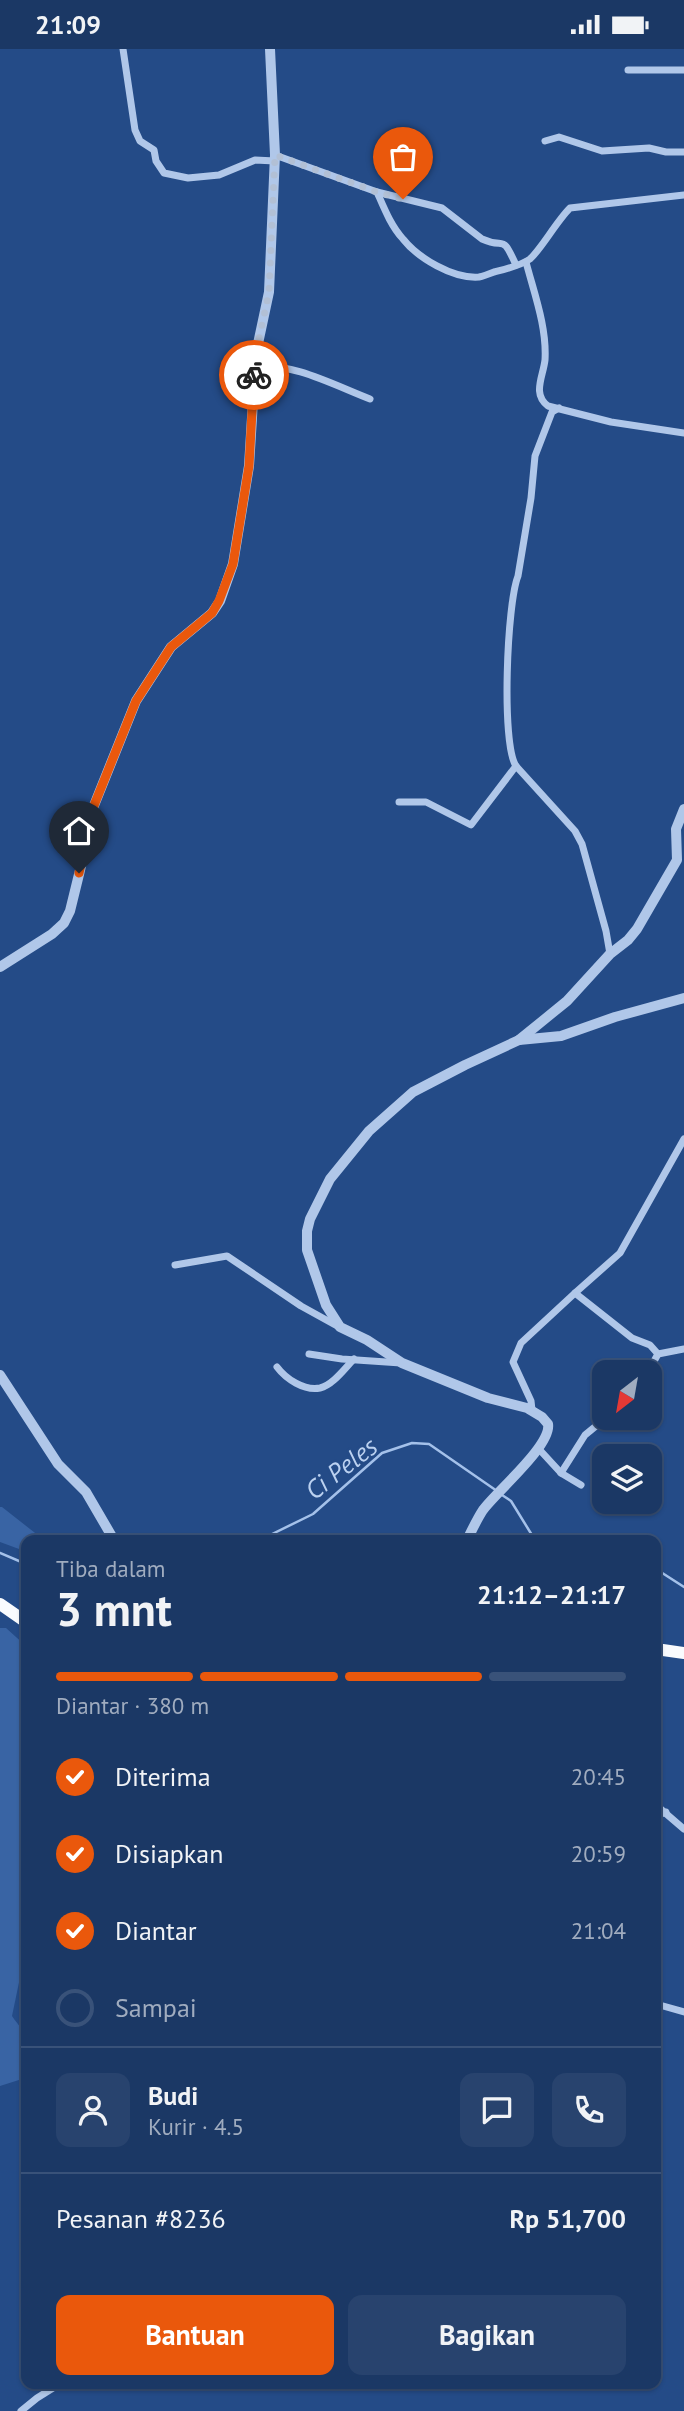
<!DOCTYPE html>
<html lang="id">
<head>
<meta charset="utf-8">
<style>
  :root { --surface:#1b3865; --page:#28436e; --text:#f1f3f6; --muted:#a0acbf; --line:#395279; --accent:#ea580c }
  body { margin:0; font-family:"PT Sans",sans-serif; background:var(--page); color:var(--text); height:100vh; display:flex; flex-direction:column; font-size:26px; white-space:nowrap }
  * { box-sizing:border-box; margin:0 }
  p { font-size:23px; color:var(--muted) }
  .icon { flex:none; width:38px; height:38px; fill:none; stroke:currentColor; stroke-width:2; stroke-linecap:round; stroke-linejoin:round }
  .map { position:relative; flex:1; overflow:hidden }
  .side { position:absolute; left:21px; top:1486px; width:640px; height:854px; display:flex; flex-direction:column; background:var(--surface); border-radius:14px; box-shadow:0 2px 5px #0004,0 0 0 2px var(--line) }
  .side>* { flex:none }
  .needle { width:46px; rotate:211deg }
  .fabs { position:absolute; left:592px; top:1311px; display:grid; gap:14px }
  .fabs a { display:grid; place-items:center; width:70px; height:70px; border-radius:14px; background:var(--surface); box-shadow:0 2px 5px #0004,0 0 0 2px var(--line); font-size:35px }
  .pin { position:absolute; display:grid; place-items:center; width:60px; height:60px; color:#fff; margin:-72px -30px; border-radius:50% 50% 50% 0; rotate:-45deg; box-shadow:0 0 7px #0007 }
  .pin .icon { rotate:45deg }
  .courier { position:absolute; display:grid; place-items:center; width:70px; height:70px; margin:-35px; border:5px solid #ea580c; border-radius:50%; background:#fff; color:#222; box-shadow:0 2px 9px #0007 }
  .headline em { font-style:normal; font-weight:600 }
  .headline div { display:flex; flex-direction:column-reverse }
  .headline { display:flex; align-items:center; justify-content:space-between; height:119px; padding:0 35px }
  h1 { font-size:46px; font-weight:600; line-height:52px }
  .bar { display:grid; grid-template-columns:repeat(4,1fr); gap:10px 7px; align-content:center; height:84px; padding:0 35px }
  .bar i { height:9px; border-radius:5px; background:var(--line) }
  .bar .current { background:var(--accent) }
  .bar p { grid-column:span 4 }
  .line { display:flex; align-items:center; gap:18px; padding:0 35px; border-top:2px solid var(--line) }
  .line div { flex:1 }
  .round { display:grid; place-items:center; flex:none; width:74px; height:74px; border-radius:14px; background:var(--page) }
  ol { padding:0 35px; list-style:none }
  li { display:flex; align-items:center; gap:21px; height:77px }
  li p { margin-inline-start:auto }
  li .icon { padding:7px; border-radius:50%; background:var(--accent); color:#fff; stroke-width:4 }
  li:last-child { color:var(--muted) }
  li i { width:38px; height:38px; border:4px solid var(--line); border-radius:50% }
  .primary-button { display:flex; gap:14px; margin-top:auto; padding:14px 35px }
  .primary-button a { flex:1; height:80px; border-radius:14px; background:var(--accent); color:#fff; font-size:28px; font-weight:600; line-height:80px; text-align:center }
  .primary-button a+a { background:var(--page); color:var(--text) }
  .status { display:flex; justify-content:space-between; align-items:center; height:49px; padding:0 35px; background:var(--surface); direction:ltr }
  .status svg { height:19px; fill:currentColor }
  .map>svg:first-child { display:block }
  .green { fill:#3964a4 }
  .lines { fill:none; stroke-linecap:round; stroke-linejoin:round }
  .stream { stroke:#a4c1ea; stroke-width:2.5 }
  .minor { stroke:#b0c7e9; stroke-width:7 }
  .tertiary { stroke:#b0c7e9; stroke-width:10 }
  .trunk { stroke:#f9fbfe; stroke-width:12 }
  .done { stroke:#b2c0d5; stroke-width:7; stroke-dasharray:0 12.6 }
  .route { stroke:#ea580c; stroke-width:9 }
  .labels { text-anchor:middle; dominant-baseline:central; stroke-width:5; stroke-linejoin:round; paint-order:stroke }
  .water-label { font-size:26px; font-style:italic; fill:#bbd1f0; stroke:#244b87 }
</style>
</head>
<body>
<div class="status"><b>21:09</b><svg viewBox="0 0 49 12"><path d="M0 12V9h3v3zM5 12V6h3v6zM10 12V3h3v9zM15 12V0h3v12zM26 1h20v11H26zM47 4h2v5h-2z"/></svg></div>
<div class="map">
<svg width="684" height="2362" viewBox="0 0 684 2362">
  <rect width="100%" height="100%" fill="#244b87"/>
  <!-- green -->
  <g class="green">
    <polygon points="0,1458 2,1458 44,1491 26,1491 26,1506 19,1500 0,1493"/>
    <path d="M 0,1579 L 6,1579 L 26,1597 L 26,1912 L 22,1919 L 12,1967 C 15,1972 20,1977 23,1982 C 28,1995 30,2018 22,2030 L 0,2037 Z"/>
  </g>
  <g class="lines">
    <!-- stream -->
    <g class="stream">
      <polyline points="502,1446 511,1452 535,1491"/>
      <polyline points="260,1491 313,1465 382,1404 412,1394 429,1395 497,1442"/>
      <polyline points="0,1504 26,1515"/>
      <polyline points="656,1520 684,1538"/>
    </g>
    <!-- minor -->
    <g class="minor">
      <polyline points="123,0 135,81 140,92 154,101 156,112 164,124 188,129 219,126 255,111 275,112"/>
      <polyline points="628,21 684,21"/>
      <polyline points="545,92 559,88 602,102 649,99 666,103 684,103"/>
      <path d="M 275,106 L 377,143 C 384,159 391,177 403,190 C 418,209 453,230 479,228 C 484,227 489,225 494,223 C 506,220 520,217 530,210 C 542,199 556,173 570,159 L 684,146"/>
      <path d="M 377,143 L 442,159 L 482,190 C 506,201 501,183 516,216"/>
      <path d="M 526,213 C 534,244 547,278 545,311 C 543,328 532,345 548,357 L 611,373 L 684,384"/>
      <path d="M 255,318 C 290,312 338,338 370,350"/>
      <path d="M 559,359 L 552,363 L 535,407 L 531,449 L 518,527 C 507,554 501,695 516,717 L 575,782 L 582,795 L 606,882 L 610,905"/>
      <polyline points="399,753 426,753 471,776 516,717"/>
      <polyline points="175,1216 227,1207 301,1257 339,1278"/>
      <polyline points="575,1244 632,1289 650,1296 658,1305 684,1300"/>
      <polyline points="309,1305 342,1310 401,1314"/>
      <path d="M 277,1318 C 286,1330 304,1342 320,1339 C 333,1336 345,1319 354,1310"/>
      <polyline points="648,1323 658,1305"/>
      <polyline points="532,1361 531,1352 513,1313 521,1294 575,1244 620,1204 684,1090"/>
      <polyline points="538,1399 561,1424 581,1436"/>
      <polyline points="561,1424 585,1386 607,1368"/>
      <polyline points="656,1756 684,1780"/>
      <polyline points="656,1767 666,1763"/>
      <polyline points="656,1955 684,1963"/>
      <polyline points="21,2362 37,2349 61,2334"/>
    </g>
    <!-- tertiary -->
    <g class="tertiary">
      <polyline points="0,918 52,885 64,874 70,862 84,805 91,764 136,652 171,598 212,564 220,552 233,515 249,417 256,304 269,243 275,106 270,0"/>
      <polyline points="519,991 567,952 610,905 628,891 637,880 677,811 676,780 684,760"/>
      <polyline points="0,1326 58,1415 86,1443 114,1491"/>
      <path d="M 467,1491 C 472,1481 477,1470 483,1461 C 496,1443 552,1396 548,1375 L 542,1368 L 527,1359 L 488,1349 L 402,1314 L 367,1291 L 340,1278 L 326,1256 L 307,1201 L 307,1182 L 310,1170 L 330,1130 L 369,1082 L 413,1043 L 465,1016 L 519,991 L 561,987 L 615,968 L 684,949"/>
    </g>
    <!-- trunk -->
    <g class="trunk">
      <polyline points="0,1555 26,1573"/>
      <polyline points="656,1600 684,1604"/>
    </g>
  </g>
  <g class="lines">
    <!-- done -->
    <polyline class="done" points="254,326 256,304 269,243 275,106 377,143 403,150"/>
    <!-- route -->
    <polyline class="route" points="79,824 91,764 136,652 171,598 212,564 219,552 233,515 249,417 254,326"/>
  </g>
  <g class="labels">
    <!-- water labels -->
    <g class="water-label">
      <text transform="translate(341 1419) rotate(-38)">Ci Peles</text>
    </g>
  </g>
</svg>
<div class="fabs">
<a><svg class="needle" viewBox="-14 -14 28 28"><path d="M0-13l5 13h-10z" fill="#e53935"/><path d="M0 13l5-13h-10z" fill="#a0acbf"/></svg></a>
<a><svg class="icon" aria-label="layers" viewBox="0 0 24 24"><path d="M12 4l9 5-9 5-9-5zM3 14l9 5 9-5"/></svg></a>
</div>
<div class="pin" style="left:403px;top:150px;background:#ea580c"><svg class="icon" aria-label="bag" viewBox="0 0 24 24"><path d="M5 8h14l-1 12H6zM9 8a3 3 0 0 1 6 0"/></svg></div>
<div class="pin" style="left:79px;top:824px;background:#1f2937"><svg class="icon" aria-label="home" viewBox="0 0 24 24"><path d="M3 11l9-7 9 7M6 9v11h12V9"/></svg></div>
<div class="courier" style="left:254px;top:326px"><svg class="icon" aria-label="bike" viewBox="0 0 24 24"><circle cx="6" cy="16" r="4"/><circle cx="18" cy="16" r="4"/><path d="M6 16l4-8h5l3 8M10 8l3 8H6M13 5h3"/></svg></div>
<section class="side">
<div class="headline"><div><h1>3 mnt</h1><p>Tiba dalam</p></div><em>21:12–21:17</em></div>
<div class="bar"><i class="current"></i><i class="current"></i><i class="current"></i><i></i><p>Diantar · 380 m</p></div>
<ol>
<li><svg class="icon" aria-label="check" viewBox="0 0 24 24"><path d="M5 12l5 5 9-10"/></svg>Diterima<p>20:45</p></li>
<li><svg class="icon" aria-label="check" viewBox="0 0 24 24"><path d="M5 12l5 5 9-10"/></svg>Disiapkan<p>20:59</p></li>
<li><svg class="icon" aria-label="check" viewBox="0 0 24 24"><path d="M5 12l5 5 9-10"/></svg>Diantar<p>21:04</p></li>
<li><i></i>Sampai</li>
</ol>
<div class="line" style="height:126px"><a class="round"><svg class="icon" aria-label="person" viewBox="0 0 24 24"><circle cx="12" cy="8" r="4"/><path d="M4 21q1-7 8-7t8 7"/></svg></a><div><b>Budi</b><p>Kurir · 4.5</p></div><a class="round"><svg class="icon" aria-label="chat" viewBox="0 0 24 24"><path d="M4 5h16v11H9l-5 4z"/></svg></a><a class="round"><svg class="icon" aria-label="phone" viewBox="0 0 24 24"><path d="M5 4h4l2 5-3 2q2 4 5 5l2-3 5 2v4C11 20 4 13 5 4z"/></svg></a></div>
<div class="line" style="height:91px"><div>Pesanan #8236</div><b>Rp 51,700</b></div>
<div class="primary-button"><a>Bantuan</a><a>Bagikan</a></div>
</section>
</div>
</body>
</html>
